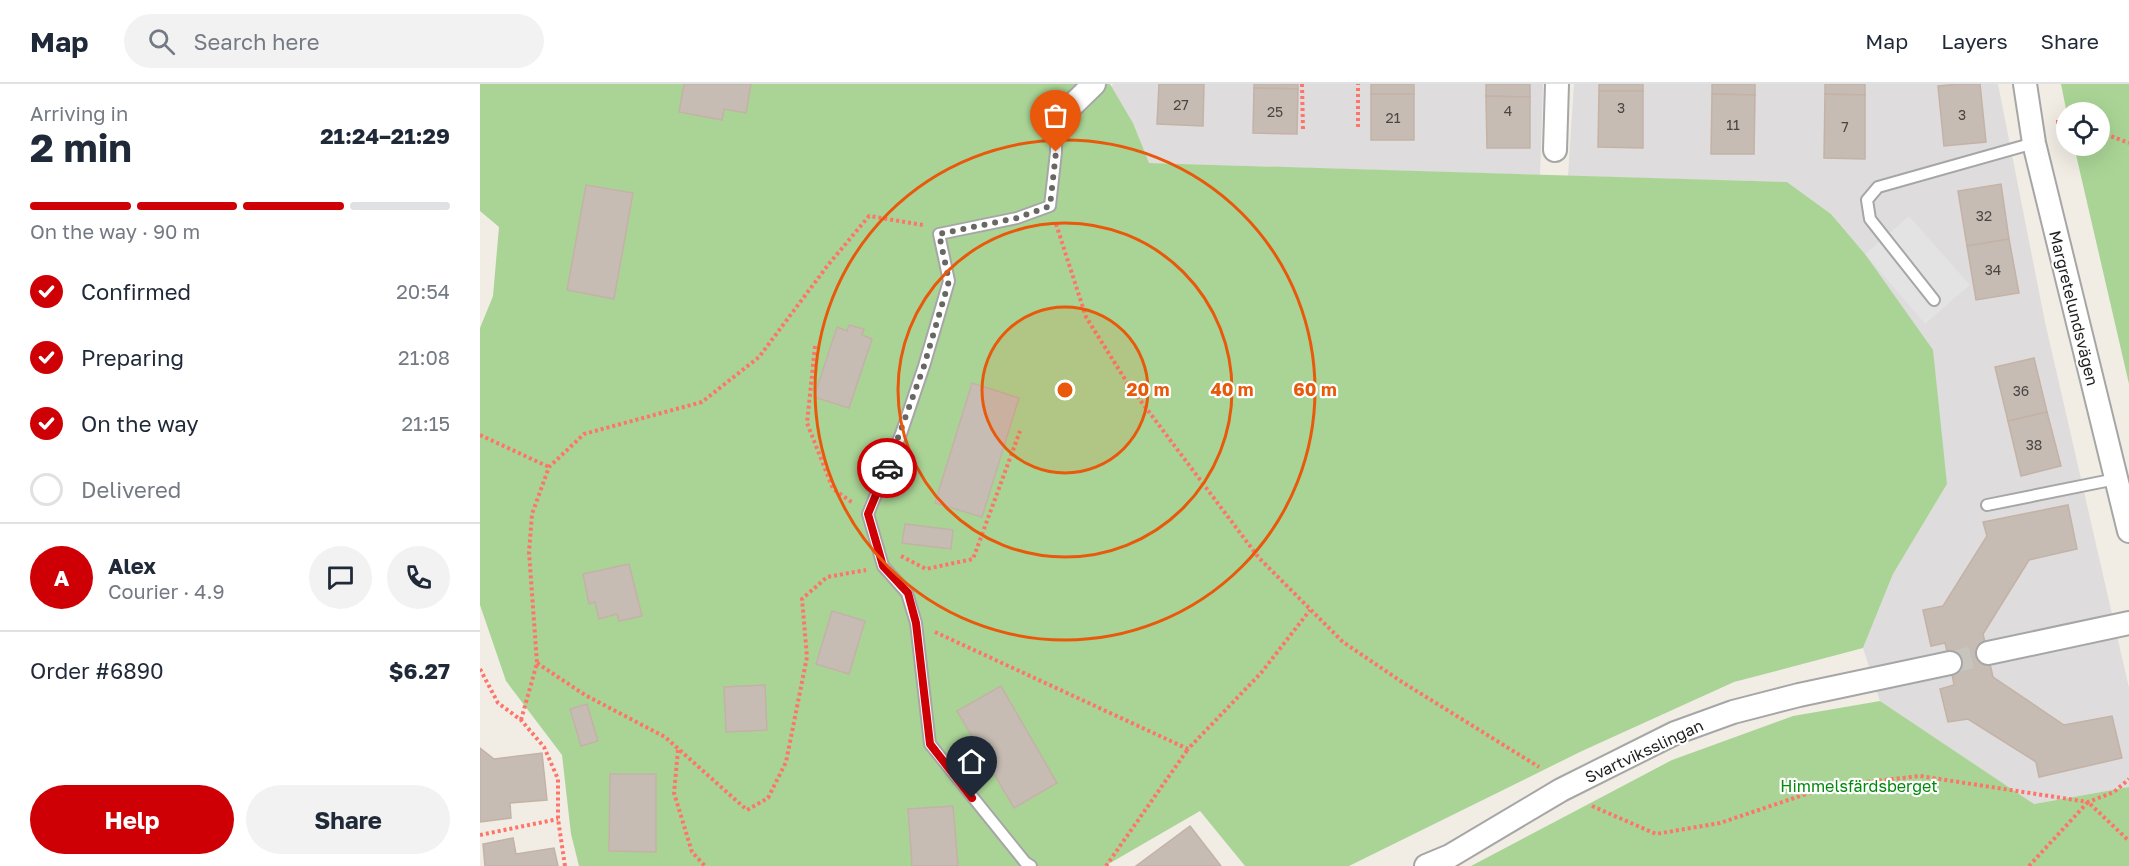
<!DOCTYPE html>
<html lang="en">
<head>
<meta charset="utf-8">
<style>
  :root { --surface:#fff; --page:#f2f2f3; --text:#1f2937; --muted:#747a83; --line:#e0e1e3; --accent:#cf0005 }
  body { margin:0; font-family:"Golos Text",sans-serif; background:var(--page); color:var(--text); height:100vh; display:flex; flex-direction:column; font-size:22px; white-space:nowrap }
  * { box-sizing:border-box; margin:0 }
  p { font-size:20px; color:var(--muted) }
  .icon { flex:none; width:33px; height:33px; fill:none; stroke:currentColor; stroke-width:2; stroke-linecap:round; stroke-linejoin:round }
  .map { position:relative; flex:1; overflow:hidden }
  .drawer { display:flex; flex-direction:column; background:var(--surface); width:480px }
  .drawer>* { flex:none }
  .fabs { position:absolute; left:1576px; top:18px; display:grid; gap:12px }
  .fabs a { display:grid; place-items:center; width:54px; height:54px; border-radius:50%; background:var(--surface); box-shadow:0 6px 24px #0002; font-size:30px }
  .pin { position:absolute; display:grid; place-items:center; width:51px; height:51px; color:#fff; margin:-62px -26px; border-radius:50% 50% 50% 0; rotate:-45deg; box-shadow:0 0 6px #0007 }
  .pin .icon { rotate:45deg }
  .courier { position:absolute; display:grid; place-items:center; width:60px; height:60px; margin:-30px; border:4px solid #cf0005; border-radius:50%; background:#fff; color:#222; box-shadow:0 2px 8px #0007 }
  .summary em { font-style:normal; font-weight:700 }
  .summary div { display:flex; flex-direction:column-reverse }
  .summary { display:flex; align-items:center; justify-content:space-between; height:102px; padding:0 30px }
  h1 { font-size:39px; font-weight:700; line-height:45px }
  .bar { display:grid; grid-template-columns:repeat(4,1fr); gap:9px 6px; align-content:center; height:72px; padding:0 30px }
  .bar i { height:8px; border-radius:4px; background:var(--line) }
  .bar .on { background:var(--accent) }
  .bar p { grid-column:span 4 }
  .line { display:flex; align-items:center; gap:15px; padding:0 30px; border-top:2px solid var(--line) }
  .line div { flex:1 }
  .round { display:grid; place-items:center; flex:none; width:63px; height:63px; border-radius:32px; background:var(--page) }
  ol { padding:0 30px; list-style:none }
  li { display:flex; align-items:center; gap:18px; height:66px }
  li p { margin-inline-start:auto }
  li .icon { padding:6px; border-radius:50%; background:var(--accent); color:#fff; stroke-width:4 }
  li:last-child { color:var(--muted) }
  li i { width:33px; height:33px; border:3px solid var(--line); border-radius:50% }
  .button { display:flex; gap:12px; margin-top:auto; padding:12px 30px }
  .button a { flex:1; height:69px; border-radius:36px; background:var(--accent); color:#fff; font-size:24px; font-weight:700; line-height:69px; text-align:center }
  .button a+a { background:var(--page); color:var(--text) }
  header { display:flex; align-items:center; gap:36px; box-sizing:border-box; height:84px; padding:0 30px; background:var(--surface); border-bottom:2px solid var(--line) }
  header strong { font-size:28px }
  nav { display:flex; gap:33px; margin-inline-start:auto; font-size:21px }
  .search { width:420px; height:54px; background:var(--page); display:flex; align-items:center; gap:15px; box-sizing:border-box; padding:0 21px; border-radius:33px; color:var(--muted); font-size:22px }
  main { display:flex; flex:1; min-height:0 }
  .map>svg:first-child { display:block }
  .residential { fill:#dedcdc }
  .forest { fill:#aad496 }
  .parking { fill:#e3e3e3 }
  .building { fill:#c6bcb4; stroke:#c4b2a6; stroke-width:1.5 }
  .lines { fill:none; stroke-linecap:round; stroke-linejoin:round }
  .minor-tunnel { stroke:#c7c4bd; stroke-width:22; stroke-dasharray:22 11; stroke-linecap:butt }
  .service-casing { stroke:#a6a6a6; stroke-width:14 }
  .minor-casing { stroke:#a6a6a6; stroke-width:26 }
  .path { stroke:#ff7468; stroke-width:4; stroke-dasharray:3 3; stroke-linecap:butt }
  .service { stroke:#fff; stroke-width:10 }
  .minor { stroke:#fff; stroke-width:22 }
  .done { stroke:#686764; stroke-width:6; stroke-dasharray:0 10.8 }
  .route { stroke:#cf0005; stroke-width:8 }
  .ring { fill:none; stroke:#e8590c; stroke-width:3 }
  .labels { text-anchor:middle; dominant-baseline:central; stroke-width:4.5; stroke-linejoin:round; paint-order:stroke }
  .number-label { font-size:14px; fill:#494644 }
  .street-label { font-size:16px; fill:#1f1f1f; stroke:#fff }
  .park-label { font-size:16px; fill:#02890a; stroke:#fff }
  .centre { fill:#e8590c; stroke:#fff; stroke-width:3 }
  .ring-label { font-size:18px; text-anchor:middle; font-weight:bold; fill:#e8590c; stroke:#fff; stroke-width:4.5; stroke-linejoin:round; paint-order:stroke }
</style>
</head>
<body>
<header>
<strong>Map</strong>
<div class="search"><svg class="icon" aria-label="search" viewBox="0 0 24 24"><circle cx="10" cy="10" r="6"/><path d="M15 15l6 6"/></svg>Search here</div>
<nav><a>Map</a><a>Layers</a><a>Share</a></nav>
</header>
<main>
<section class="drawer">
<div class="summary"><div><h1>2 min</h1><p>Arriving in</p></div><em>21:24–21:29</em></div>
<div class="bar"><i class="on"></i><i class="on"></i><i class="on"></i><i></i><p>On the way · 90 m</p></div>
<ol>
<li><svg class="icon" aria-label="check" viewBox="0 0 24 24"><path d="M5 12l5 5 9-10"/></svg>Confirmed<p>20:54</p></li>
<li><svg class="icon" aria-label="check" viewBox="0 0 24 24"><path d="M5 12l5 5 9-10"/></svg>Preparing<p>21:08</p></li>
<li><svg class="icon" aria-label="check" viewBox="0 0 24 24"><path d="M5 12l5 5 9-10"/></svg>On the way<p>21:15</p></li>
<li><i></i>Delivered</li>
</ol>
<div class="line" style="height:108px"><b class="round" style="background:var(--accent);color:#fff">A</b><div><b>Alex</b><p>Courier · 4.9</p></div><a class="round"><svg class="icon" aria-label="chat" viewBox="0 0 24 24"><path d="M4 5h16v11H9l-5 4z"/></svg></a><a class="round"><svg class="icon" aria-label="phone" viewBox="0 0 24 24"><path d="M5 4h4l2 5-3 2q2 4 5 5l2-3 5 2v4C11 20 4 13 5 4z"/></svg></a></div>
<div class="line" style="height:78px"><div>Order #6890</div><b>$6.27</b></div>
<div class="button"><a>Help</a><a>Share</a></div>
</section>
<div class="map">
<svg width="1649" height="782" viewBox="0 0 1649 782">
  <rect width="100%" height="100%" fill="#f1ede5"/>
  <!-- residential -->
  <g class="residential">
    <polygon points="634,0 1063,0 1060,91 668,79 653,39 631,2"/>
    <polygon points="1094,0 1518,0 1565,238 1649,604 1649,703 1554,720 1400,617 1383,564 1413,490 1467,400 1385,170 1351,130 1307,98 1088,92"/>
  </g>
  <!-- forest -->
  <g class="forest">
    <polygon points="0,0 630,0 653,39 669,79 1307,98 1351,130 1385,170 1453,266 1467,400 1413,490 1383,564 1254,598 1102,667 869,782 765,782 720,727 625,782 99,782 91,750 82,671 26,597 0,521 0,244 13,212 19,143 0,127"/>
    <polygon points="1581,0 1649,0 1649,300 1594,62 1620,62 1620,28 1587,30"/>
    <polygon points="1400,617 1554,720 1649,703 1649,782 991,782 1192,676 1313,632"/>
  </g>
  <!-- parking -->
  <polygon class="parking" points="1429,132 1490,201 1445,240 1385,170"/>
  <!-- building -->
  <g class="building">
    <polygon points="204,0 271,0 266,29 244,25 242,36 199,28"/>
    <polygon points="679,0 724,0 723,42 677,40"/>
    <polygon points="774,0 818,0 818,5 774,4"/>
    <rect x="891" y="0" width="43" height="10"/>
    <polygon points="1006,0 1050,0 1050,13 1006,12"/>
    <rect x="1119" y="0" width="44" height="7"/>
    <polygon points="1232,0 1275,0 1275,11 1232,10"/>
    <polygon points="1345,0 1385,0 1385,11 1345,10"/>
    <polygon points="1479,0 1500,0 1506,58 1464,62 1458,2"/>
    <polygon points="774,4 818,5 817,50 773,49"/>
    <polygon points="1119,7 1163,7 1163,64 1118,63"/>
    <rect x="891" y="10" width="43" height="46"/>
    <polygon points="1232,10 1275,11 1274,70 1231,70"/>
    <polygon points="1345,10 1385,11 1385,75 1344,74"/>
    <polygon points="1006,12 1050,13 1050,64 1007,64"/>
    <polygon points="1521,100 1529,155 1487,162 1478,107"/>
    <polygon points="106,101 153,109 134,215 87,206"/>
    <polygon points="1529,155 1539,209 1496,216 1487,162"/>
    <polygon points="369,241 384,245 382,251 392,255 369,324 334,313 357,243 367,247"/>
    <polygon points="1554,274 1567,328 1528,337 1515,283"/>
    <polygon points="492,299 539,314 502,433 455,419"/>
    <polygon points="1567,328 1581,382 1541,392 1528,337"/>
    <polygon points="1588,421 1597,465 1549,476 1503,550 1513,593 1584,641 1632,632 1642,674 1559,693 1556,678 1488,635 1468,638 1460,605 1474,601 1470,579 1465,559 1451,562 1443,526 1463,522 1507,452 1503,438"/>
    <polygon points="425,440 473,446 471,465 422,459"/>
    <polygon points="149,480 162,532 139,537 137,530 119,535 115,518 109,520 103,490"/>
    <polygon points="352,527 385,537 369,590 336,580"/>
    <polygon points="285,601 287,646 246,648 244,603"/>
    <polygon points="521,602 577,699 534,724 477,627"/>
    <polygon points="107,620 118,657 101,662 90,625"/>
    <polygon points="0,664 14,675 62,669 67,716 30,719 31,734 0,738"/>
    <polygon points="130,690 176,690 176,768 129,767"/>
    <polygon points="473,722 478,782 432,782 428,725"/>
    <polygon points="710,742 741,782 656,782"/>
    <polygon points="33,754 36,770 74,764 78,782 5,782 3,760"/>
  </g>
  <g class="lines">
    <!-- minor-tunnel -->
    <polyline class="minor-tunnel" points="1470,579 1508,569"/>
    <!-- service casing -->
    <g class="service-casing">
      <g id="service">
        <polyline points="1454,216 1390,135 1387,116 1398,103 1554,59"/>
        <polyline points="1507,421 1636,395"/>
        <polyline points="551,782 545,778 450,660 436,539 427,509 403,482 388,430 421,350 444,282 469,197 459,150 537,134 570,122 576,68 576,37"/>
      </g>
    </g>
    <!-- minor casing -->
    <g class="minor-casing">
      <g id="minor">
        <polyline points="1545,0 1554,59 1649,447"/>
        <polyline points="576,37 614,0"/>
        <polyline points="1075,66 1077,0"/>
        <polyline points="1508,569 1649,539"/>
        <polyline points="946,782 970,772 1081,706 1195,649 1253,628 1319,611 1470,579"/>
      </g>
    </g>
    <!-- path -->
    <g class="path">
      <polyline points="822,0 823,46"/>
      <polyline points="1576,38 1587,38"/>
      <polyline points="878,43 878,0"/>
      <polyline points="1620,48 1649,59"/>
      <polyline points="576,140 606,233 648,300 779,474 863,558 922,598 1059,683"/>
      <polyline points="335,262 327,339 353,405 373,419"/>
      <polyline points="0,351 69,383"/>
      <polyline points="421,472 446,485 493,475 540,347"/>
      <polyline points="455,548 708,665 781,589 830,526"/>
      <polyline points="57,579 105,611 185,653 267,726 288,714 306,678 327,573 322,515 347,493 386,486"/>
      <polyline points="0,585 18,619 41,636 64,663 78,695 78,735 85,782"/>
      <polyline points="41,636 57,579 49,468 52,430 69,383 104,350 222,318 279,273 348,181 389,132 443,141"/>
      <polyline points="198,666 194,709 212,768 225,782"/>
      <polyline points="1112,722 1176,750 1240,739 1350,702 1440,692 1608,718 1634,708 1649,695"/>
      <polyline points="0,751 78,735"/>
      <polyline points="626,782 708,665"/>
      <polyline points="1549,782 1608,718 1649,757"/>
    </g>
    <!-- service -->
    <use href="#service" class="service"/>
    <!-- minor -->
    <use href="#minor" class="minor"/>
  </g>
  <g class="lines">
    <!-- done -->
    <polyline class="done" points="407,384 444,282 469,197 459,150 537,134 570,122 576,68"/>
    <!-- route -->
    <polyline class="route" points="407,384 388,430 403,482 428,509 436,539 450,660 492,714"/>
  </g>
  <!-- distance rings -->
  <circle cx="585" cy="306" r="83" fill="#e8590c" fill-opacity=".12"/>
  <g class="ring">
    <circle cx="585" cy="306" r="83"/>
    <circle cx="585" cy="306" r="167"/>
    <circle cx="585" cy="306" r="250"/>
  </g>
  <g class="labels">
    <!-- number labels -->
    <g class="number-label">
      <text x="701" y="20">27</text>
      <text x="1141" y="23">3</text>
      <text x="1028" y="26">4</text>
      <text x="795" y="27">25</text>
      <text x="1482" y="30">3</text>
      <text x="913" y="33">21</text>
      <text x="1253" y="40">11</text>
      <text x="1365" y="42">7</text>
      <text x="1504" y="131">32</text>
      <text x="1513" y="185">34</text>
      <text x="1541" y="306">36</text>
      <text x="1554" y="360">38</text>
    </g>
    <!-- street labels -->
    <g class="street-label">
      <text transform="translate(1594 224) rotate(76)">Margretelundsvägen</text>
      <text transform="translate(1164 667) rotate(-25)">Svartviksslingan</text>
    </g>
    <!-- park labels -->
    <g class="park-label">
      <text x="1379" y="702">Himmelsfärdsberget</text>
    </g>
  </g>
  <circle cx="585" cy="306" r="9" class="centre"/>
  <g class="ring-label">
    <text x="668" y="312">20 m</text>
    <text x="752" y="312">40 m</text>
    <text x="835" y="312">60 m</text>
  </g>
</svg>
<div class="fabs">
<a><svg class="icon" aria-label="locate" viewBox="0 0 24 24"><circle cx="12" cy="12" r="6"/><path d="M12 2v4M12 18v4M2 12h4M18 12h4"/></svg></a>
</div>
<div class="pin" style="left:576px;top:68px;background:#ea580c"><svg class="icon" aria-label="bag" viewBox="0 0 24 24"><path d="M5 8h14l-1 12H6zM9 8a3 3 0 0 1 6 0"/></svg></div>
<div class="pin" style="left:492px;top:714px;background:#1f2937"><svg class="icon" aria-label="home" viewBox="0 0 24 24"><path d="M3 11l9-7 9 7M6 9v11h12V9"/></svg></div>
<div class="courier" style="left:407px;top:384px"><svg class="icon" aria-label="car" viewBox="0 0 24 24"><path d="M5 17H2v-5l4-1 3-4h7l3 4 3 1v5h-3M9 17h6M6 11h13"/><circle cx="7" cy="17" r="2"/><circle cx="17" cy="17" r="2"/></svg></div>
</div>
</main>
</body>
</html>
